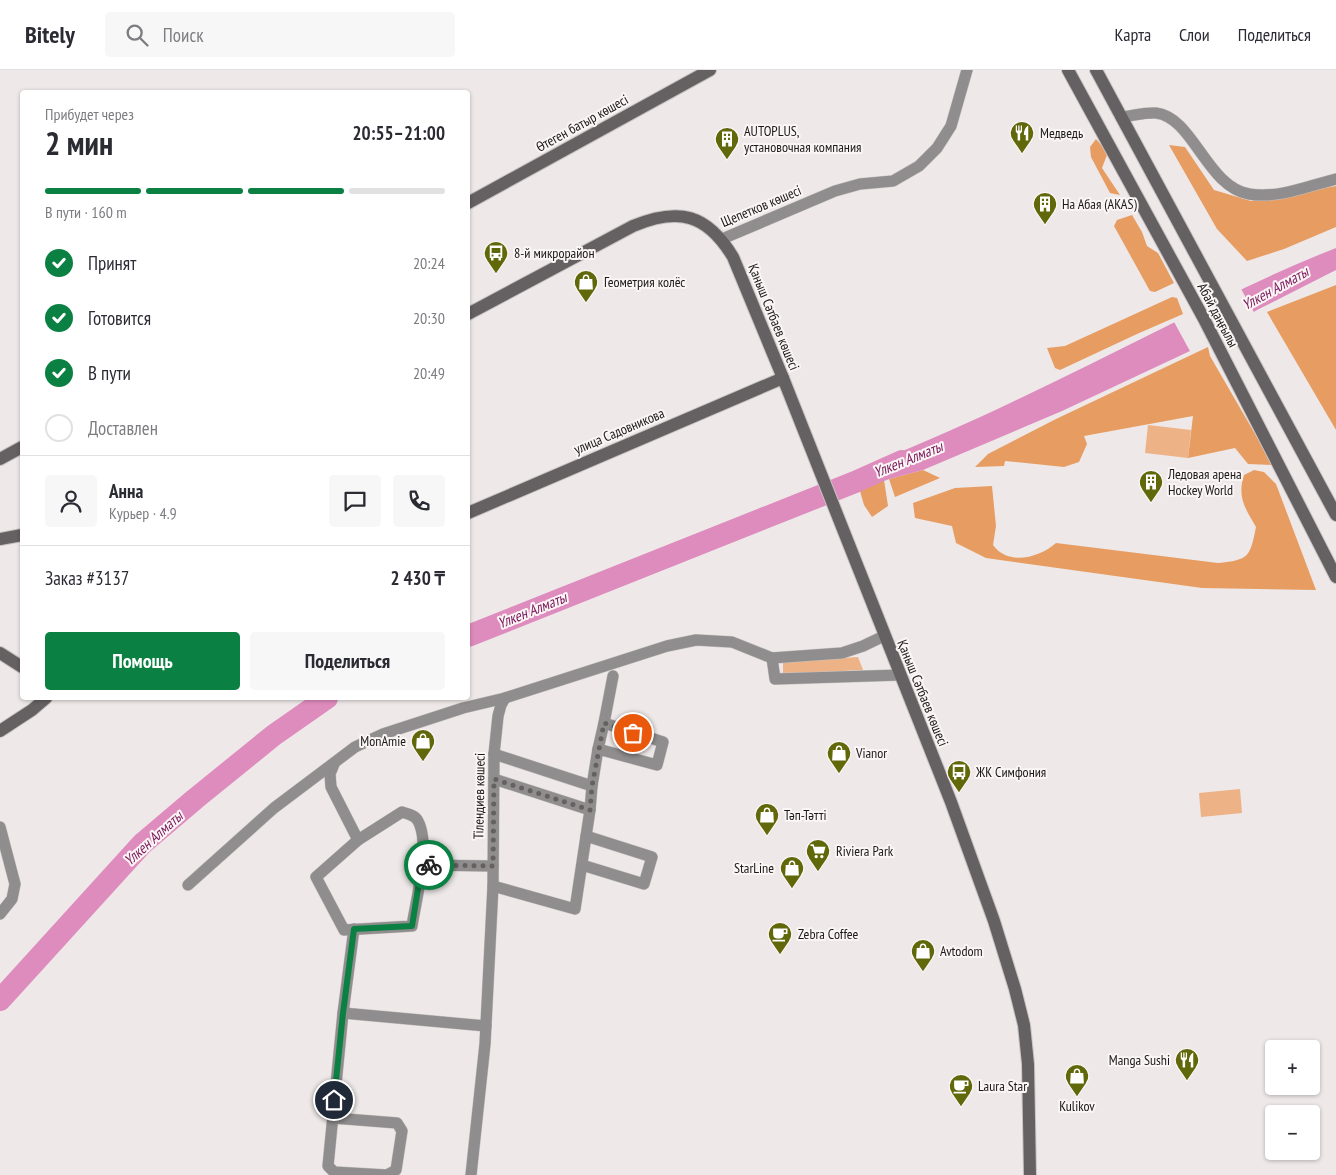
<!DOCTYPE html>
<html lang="ru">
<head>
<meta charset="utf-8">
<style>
  :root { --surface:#fff; --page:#f7f7f7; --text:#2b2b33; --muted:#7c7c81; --line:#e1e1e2; --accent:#0b8043 }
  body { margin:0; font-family:"PT Sans Narrow",sans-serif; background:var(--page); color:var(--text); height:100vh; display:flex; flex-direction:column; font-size:19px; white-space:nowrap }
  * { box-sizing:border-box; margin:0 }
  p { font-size:16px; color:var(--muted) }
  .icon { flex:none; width:28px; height:28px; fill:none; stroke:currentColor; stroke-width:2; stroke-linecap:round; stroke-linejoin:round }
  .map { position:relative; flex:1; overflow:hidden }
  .side { position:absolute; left:20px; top:20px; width:450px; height:610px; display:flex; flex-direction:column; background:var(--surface); border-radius:5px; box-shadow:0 1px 4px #0004 }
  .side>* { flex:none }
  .fabs { position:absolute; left:1265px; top:970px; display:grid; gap:10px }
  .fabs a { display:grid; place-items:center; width:55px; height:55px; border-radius:5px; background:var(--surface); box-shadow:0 1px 4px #0004; font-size:25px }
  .pin { position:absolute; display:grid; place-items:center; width:42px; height:42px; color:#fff; margin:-21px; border:2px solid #fff; border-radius:50%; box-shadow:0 1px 5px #0007 }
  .courier { position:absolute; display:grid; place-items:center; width:50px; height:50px; margin:-25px; border:4px solid #0b8043; border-radius:50%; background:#fff; color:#222; box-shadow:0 1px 6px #0007 }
  .summary em { font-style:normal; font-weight:700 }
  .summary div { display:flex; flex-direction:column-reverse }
  .summary { display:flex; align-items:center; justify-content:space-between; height:85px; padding:0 25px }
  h1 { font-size:32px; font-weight:700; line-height:38px }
  .bar { display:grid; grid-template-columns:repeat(4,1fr); gap:8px 5px; align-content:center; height:60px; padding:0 25px }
  .bar i { height:6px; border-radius:4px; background:var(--line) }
  .bar .current { background:var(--accent) }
  .bar p { grid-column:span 4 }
  .line { display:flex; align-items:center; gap:12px; padding:0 25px; border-top:1px solid var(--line) }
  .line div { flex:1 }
  .round { display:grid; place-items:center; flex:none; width:52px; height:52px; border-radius:5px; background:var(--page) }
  ol { padding:0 25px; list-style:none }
  li { display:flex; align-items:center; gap:15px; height:55px }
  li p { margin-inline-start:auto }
  li .icon { padding:5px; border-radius:50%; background:var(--accent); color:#fff; stroke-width:4 }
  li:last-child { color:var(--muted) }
  li i { width:28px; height:28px; border:2px solid var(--line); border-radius:50% }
  .action { display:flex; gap:10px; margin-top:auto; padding:10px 25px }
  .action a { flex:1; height:58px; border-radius:5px; background:var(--accent); color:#fff; font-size:20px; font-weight:700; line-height:58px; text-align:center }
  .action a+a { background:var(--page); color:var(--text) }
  header { display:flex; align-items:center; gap:30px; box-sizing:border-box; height:70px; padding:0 25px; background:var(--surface); border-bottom:1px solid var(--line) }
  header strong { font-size:24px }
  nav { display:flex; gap:28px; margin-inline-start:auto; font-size:18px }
  .search { width:350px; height:45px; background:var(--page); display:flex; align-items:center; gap:12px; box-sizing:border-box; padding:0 18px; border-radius:5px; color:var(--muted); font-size:19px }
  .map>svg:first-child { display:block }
  .green { fill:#edb285 }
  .forest { fill:#e79c61 }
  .water { fill:#de8bbd }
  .pier { fill:#eee8e8 }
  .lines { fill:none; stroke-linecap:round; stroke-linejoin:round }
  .river { stroke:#de8bbd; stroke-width:22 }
  .street-casing { stroke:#c8c3c3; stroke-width:12 }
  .secondary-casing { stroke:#c8c3c3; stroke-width:14 }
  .street { stroke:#8f8d8d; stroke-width:11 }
  .secondary { stroke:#656162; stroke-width:12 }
  .done { stroke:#666161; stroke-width:5; stroke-dasharray:0 9 }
  .route { stroke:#0b8043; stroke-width:6 }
  .labels { text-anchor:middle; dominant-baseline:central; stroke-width:4; stroke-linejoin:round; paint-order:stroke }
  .street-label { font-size:14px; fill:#1c1919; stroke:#fbf5f5 }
  .poi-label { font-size:14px; fill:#1c1919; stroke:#fbf5f5; text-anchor:start }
  .water-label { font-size:15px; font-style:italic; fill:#7a195c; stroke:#fbf5f5 }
</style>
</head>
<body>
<header>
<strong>Bitely</strong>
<div class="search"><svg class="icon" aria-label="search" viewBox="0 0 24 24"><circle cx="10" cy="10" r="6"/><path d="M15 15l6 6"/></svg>Поиск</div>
<nav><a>Карта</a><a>Слои</a><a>Поделиться</a></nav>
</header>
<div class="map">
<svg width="1336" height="1105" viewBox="0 0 1336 1105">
  <rect width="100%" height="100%" fill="#eee8e8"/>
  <!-- green -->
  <g class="green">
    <polygon points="1148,355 1191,360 1188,388 1145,383"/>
    <polygon points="858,587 863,600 783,604 783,592"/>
    <polygon points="1240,719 1242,743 1201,747 1199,723"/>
  </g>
  <!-- forest -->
  <g class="forest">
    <polygon points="1096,69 1103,77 1107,85 1102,98 1120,125 1110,123 1091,87 1090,77"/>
    <polygon points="1169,75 1185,77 1214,120 1251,131 1336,116 1336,157 1284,179 1247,191 1217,159"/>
    <polygon points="1132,145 1142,162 1147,176 1158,183 1174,213 1155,222 1150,221 1114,156 1117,150"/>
    <polygon points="1336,215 1336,360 1267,242"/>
    <polygon points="1172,227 1177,228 1183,244 1137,264 1060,300 1055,298 1047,278 1065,276"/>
    <polygon points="1208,277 1210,286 1273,395 1248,394 1235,378 1188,388 1193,346 1084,366 1087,374 1079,392 1064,397 1005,391 1004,396 975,397 988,384 1056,349"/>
    <polygon points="923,400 940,408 895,427 889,409"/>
    <path d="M 1254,400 L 1264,402 L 1276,414 L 1316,520 L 1202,518 L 986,488 L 956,473 L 952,456 L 915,448 L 913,433 L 955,418 L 992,416 L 996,456 L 993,475 C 1008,496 1039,488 1056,473 L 1218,493 C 1249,490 1250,487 1256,457 C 1245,438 1237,427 1244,405 Z"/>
    <polygon points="884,410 888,436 872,447 864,435 860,421"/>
  </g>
  <!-- water -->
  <path class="water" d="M 1336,178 L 1336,200 L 1257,240 L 1190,281 L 1062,341 L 923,400 L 878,412 L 870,394 C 971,355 1068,305 1165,257 C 1221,229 1277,201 1336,178 Z"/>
  <!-- pier -->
  <polygon class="pier" points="1240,217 1255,244 1191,283 1173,250"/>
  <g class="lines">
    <!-- river -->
    <g class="river">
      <polyline points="468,566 855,412 902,391"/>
      <polyline points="0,930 142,774 195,729 274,665 327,628"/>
    </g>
    <!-- street casing -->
    <g class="street-casing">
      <g id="street">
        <path d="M 1121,47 C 1132,46 1145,42 1156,43 C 1193,47 1207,117 1249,124 C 1278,129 1308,116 1336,109"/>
        <polyline points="722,169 835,121 860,114 893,111 919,96 937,78 951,56 967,0"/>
        <polyline points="772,588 775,609 900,605"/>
        <polyline points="598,679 604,653"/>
        <polyline points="494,684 592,716"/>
        <polyline points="334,694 330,704 331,717 358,770"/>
        <polyline points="590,740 592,716 598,679 657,695 663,672 604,653 613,606"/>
        <path d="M 402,742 C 408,744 415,745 418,751 C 431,775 416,829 412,856 L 344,860 L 316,807 L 358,770 Z"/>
        <polyline points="0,757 15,814 12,829 0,844"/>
        <polyline points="422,795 493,796"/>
        <polyline points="582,795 644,814 652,787 586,766"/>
        <polyline points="188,815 274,738 355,677 383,664 463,638 505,628"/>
        <polyline points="493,816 575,839 590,740 494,709"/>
        <polyline points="354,859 343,943 328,1096 334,1102 386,1105"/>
        <polyline points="343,943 486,956"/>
        <polyline points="333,1048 397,1053 402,1061 396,1100 387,1105"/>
        <polyline points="471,1105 485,974 493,816 494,684 498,646 501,635 505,628 667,576 696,570 732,572 772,588 842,583 863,576 884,566"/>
      </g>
    </g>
    <!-- secondary casing -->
    <g class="secondary-casing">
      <g id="secondary">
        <polyline points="1068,0 1204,249 1336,507"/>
        <polyline points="1096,0 1336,445"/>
        <polyline points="468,133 710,0"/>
        <path d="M 468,244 L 633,156 C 679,137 707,144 733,187 L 783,308 L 951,732 L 994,851 L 1015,919 L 1024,955 L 1028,994 L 1030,1105"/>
        <polyline points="0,389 22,377"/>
        <polyline points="468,443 783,308"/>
        <polyline points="0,469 22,465"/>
        <polyline points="0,583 22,597"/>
        <polyline points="0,661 32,640 46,628"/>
      </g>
    </g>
    <!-- street -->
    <use href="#street" class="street"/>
    <!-- secondary -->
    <use href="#secondary" class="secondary"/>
  </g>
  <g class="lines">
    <!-- done -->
    <polyline class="done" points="429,795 493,796 494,709 590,740 592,716 604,653 633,663"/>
    <!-- route -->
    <polyline class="route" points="334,1030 343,943 354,859 412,856 422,794 429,795"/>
  </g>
  <!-- icons -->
  <defs>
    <g id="restaurant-pin" transform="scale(1.25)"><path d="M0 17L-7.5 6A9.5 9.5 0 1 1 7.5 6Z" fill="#616809" stroke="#fbf5f5"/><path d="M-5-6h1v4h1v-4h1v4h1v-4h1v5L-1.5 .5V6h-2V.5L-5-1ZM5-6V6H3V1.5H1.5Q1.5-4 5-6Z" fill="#fff"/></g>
    <g id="building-pin" transform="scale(1.25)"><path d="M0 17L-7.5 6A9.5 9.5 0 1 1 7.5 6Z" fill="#616809" stroke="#fbf5f5"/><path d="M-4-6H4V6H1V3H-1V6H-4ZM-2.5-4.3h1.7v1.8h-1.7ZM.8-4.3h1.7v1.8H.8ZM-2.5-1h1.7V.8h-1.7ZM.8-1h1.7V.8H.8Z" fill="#fff"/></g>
    <g id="bus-pin" transform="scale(1.25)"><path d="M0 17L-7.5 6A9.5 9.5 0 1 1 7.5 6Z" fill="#616809" stroke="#fbf5f5"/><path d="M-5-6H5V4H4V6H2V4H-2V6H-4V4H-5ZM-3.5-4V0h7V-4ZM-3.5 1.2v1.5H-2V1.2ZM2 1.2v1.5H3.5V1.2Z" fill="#fff"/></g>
    <g id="shop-pin" transform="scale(1.25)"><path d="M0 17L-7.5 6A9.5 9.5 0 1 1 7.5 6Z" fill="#616809" stroke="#fbf5f5"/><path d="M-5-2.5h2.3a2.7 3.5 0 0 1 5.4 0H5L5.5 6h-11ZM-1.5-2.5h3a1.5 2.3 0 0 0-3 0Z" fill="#fff"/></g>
    <g id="supermarket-pin" transform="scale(1.25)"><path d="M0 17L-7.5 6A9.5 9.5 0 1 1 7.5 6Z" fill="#616809" stroke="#fbf5f5"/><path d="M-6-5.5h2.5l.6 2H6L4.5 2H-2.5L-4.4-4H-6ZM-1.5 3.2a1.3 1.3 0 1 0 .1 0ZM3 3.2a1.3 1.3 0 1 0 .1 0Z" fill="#fff"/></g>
    <g id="cafe-pin" transform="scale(1.25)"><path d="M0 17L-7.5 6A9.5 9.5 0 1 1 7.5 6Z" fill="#616809" stroke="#fbf5f5"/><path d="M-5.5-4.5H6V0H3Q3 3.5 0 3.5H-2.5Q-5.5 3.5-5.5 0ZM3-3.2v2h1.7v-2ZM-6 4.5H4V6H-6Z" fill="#fff"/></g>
  </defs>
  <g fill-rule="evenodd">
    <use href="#restaurant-pin" x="1022" y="63"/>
    <use href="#building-pin" x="727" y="69"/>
    <use href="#building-pin" x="1045" y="134"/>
    <use href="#bus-pin" x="496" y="183"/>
    <use href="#shop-pin" x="586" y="212"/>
    <use href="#building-pin" x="1151" y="412"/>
    <use href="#shop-pin" x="423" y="671"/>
    <use href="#shop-pin" x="839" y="683"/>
    <use href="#bus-pin" x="959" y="702"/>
    <use href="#shop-pin" x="767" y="745"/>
    <use href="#supermarket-pin" x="818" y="781"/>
    <use href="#shop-pin" x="792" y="798"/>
    <use href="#cafe-pin" x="780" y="864"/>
    <use href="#shop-pin" x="923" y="881"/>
    <use href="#restaurant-pin" x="1187" y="990"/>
    <use href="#shop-pin" x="1077" y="1006"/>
    <use href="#cafe-pin" x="961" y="1016"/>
  </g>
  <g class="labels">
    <!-- street labels -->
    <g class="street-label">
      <text transform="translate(582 53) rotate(-29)">Өтеген батыр көшесі</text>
      <text transform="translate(761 136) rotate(-23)">Щепетков көшесі</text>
      <text transform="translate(1218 245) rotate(62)">Абай даңғылы</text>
      <text transform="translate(774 247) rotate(68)">Қаныш Сәтбаев көшесі</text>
      <text transform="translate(619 361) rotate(-23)">улица Садовникова</text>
      <text transform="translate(923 623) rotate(68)">Қаныш Сәтбаев көшесі</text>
      <text transform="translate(479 726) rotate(-89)">Тілендиев көшесі</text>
    </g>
    <!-- poi labels -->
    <g class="poi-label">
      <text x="744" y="61">AUTOPLUS,<tspan x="744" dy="16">установочная компания</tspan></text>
      <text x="1040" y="63">Медведь</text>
      <text x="1062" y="134">На Абая (AKAS)</text>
      <text x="514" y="183">8-й микрорайон</text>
      <text x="604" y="212">Геометрия колёс</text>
      <text x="1168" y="404">Ледовая арена<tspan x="1168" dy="16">Hockey World</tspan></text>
      <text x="406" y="671" text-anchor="end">MonAmie</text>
      <text x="856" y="683">Vianor</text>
      <text x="976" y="702">ЖК Симфония</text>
      <text x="784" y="745">Тәп-Тәтті</text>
      <text x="836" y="781">Riviera Park</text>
      <text x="774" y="798" text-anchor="end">StarLine</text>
      <text x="798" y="864">Zebra Coffee</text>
      <text x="940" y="881">Avtodom</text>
      <text x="1170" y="990" text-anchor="end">Manga Sushi</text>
      <text x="978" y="1016">Laura Star</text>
      <text x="1077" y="1036" text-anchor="middle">Kulikov</text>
    </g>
    <!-- water labels -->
    <g class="water-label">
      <text transform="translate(1275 218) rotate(-29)">Үлкен Алматы</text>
      <text transform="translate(908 389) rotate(-22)">Үлкен Алматы</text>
      <text transform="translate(532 540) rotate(-22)">Үлкен Алматы</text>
      <text transform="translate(153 768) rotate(-42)">Үлкен Алматы</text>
    </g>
  </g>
</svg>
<div class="fabs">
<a>+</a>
<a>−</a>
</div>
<div class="pin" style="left:633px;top:663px;background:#ea580c"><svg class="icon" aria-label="bag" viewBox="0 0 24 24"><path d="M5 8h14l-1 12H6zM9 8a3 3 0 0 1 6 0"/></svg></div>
<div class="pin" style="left:334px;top:1030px;background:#1f2937"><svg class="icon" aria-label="home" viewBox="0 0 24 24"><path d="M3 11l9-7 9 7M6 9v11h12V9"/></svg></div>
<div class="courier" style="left:429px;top:795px"><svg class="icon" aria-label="bike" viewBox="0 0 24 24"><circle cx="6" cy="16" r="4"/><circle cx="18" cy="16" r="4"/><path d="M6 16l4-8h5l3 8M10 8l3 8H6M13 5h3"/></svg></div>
<section class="side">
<div class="summary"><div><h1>2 мин</h1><p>Прибудет через</p></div><em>20:55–21:00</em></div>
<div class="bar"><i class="current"></i><i class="current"></i><i class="current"></i><i></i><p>В пути · 160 m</p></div>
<ol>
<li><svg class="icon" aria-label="check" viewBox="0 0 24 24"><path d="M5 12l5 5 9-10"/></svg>Принят<p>20:24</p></li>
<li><svg class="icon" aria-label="check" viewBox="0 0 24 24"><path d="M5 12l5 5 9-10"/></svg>Готовится<p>20:30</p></li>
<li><svg class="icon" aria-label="check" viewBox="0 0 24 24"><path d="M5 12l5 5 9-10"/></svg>В пути<p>20:49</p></li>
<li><i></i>Доставлен</li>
</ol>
<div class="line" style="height:90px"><a class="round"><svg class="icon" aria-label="person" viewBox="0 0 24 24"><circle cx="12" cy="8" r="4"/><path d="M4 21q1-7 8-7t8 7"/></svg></a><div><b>Анна</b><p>Курьер · 4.9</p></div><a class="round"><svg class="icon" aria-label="chat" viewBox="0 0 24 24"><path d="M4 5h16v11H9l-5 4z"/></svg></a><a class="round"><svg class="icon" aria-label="phone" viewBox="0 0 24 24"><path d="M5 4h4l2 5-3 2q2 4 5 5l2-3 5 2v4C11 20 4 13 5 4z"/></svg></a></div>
<div class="line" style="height:65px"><div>Заказ #3137</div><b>2 430 ₸</b></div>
<div class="action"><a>Помощь</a><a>Поделиться</a></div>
</section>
</div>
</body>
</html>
